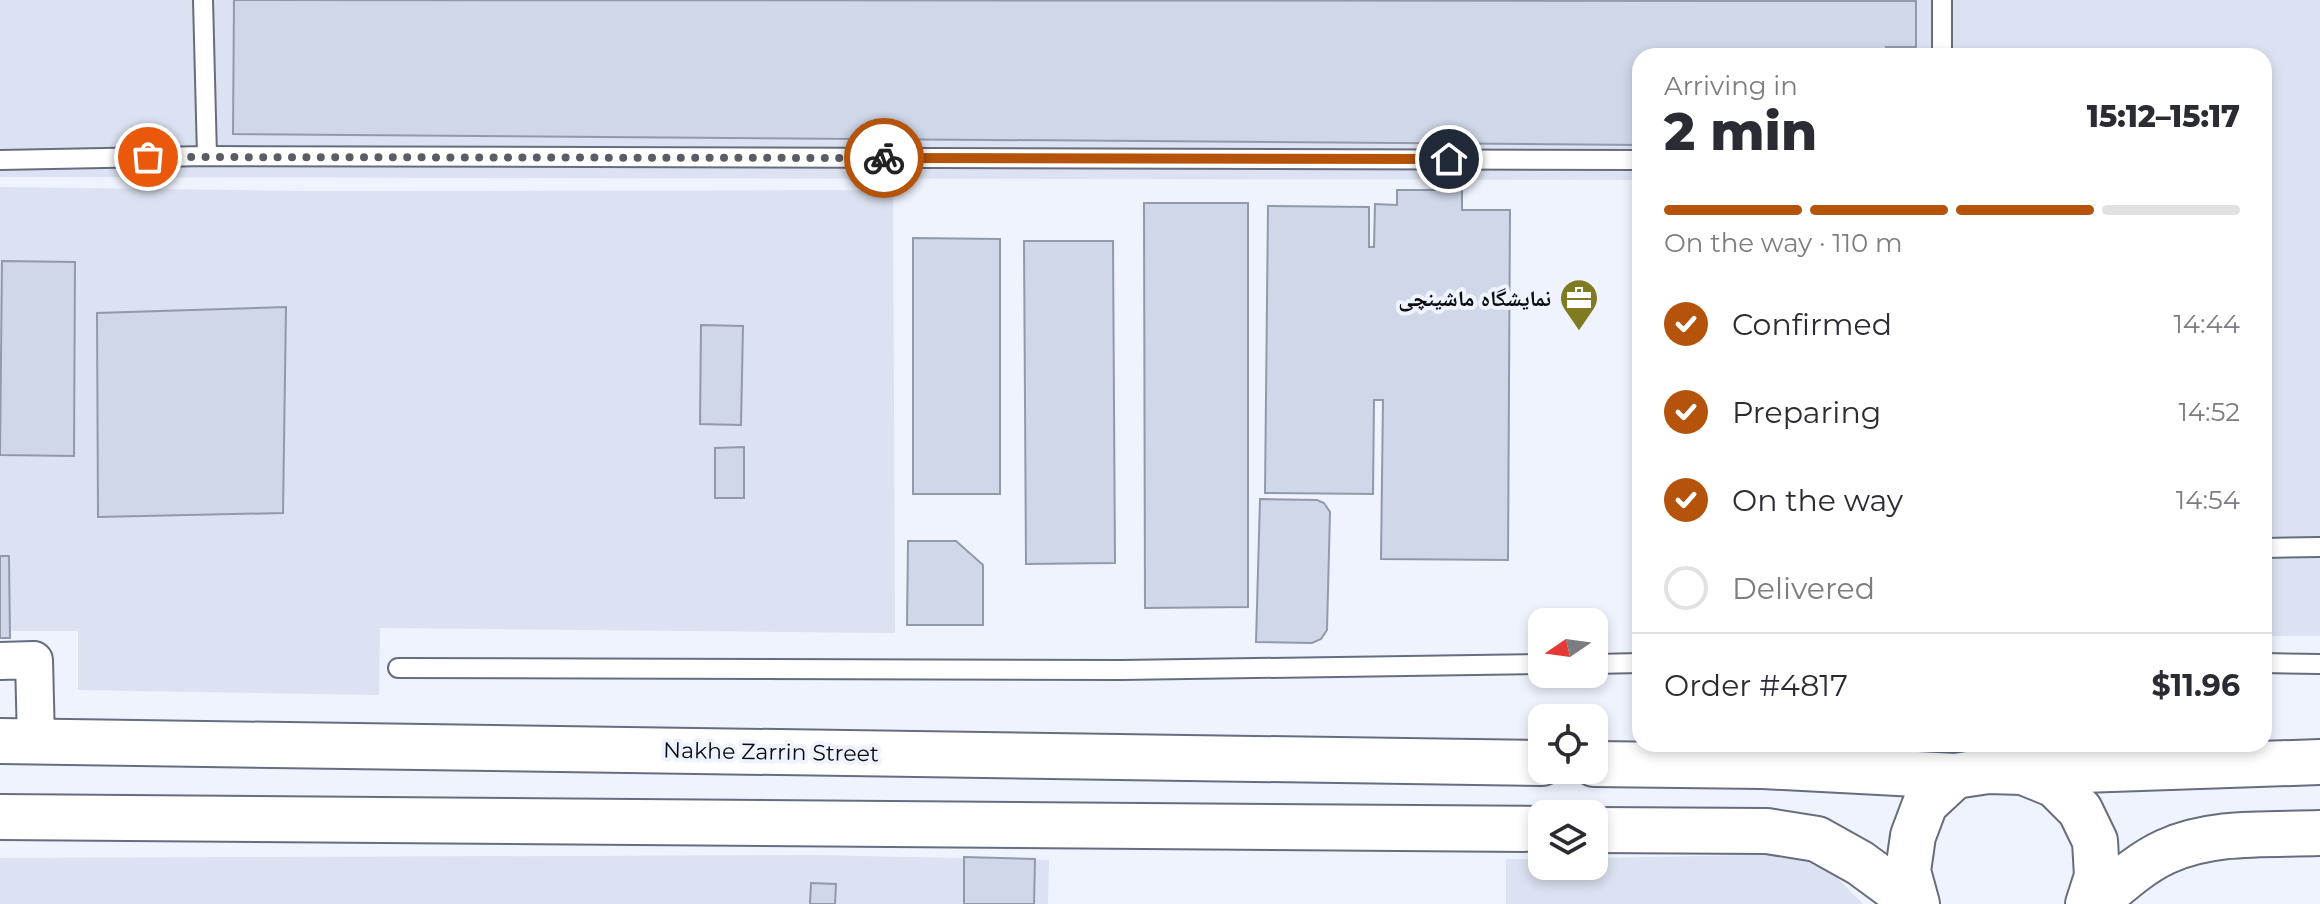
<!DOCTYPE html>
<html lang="en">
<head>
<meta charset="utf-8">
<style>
  :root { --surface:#fff; --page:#f7f7f7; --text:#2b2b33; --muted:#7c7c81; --line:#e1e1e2; --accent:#b45309 }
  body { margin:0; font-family:Montserrat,"Noto Naskh Arabic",sans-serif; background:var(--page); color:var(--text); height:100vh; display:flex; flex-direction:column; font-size:30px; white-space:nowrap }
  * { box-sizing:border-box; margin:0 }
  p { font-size:26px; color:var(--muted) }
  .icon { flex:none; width:44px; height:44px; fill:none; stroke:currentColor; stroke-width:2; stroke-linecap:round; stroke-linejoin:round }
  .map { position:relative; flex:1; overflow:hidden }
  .side { position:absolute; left:1632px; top:48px; width:640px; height:704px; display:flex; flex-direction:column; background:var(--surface); border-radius:24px; box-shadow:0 4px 12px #0003 }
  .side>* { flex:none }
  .needle { width:52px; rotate:257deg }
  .controls { position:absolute; left:1528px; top:608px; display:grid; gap:16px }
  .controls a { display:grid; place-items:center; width:80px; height:80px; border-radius:16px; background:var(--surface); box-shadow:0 4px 12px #0003; font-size:40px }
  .pin { position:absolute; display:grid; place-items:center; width:68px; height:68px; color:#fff; margin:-34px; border:4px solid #fff; border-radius:50%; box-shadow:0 2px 8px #0007 }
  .courier { position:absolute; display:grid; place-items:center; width:80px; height:80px; margin:-40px; border:6px solid #b45309; border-radius:50%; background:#fff; color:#222; box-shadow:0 2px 10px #0007 }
  .headline em { font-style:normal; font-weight:800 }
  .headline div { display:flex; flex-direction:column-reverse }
  .headline { display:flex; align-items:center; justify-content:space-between; height:136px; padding:0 32px }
  h1 { font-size:52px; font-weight:800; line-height:60px }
  .bar { display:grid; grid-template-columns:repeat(4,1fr); gap:12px 8px; align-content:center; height:96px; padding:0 32px }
  .bar i { height:10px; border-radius:6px; background:var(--line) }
  .bar .current { background:var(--accent) }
  .bar p { grid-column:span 4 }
  .line { display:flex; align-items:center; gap:20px; padding:0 32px; border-top:2px solid var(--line) }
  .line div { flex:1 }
  ol { padding:0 32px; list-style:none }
  li { display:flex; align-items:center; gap:24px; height:88px }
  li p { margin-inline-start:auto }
  li .icon { padding:8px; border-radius:50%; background:var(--accent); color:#fff; stroke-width:4 }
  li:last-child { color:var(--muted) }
  li i { width:44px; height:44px; border:4px solid var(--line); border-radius:50% }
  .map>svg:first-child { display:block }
  .built { fill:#dce2f1 }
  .building { fill:#cfd7e8; stroke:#9299aa; stroke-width:2 }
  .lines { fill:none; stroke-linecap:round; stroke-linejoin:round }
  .service-casing { stroke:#676d7d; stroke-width:22 }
  .minor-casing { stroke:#676d7d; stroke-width:40 }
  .tertiary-casing { stroke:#676d7d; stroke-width:48 }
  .service { stroke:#fff; stroke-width:18 }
  .minor { stroke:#fff; stroke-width:36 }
  .tertiary { stroke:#fff; stroke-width:44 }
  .done { stroke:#5a5d65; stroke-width:8; stroke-dasharray:0 14.4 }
  .route { stroke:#b45309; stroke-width:10 }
  .labels { text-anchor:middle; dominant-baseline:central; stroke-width:8; stroke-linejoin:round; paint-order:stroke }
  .poi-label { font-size:22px; font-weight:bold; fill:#0a0c12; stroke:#eef3fe; text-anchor:end }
  .street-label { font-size:22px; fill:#0a0c12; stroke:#eef3fe }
</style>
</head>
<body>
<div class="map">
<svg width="2320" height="904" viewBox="0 0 2320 904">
  <rect width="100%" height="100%" fill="#eef3fe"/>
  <!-- built -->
  <g class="built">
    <polygon points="0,0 2320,0 2320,636 2264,636 2264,56 1640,56 1640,180 0,177"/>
    <polygon points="0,187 313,191 893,190 895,633 380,628 379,695 78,690 78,631 0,631"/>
    <polygon points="1814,854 1863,904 1506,904 1506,859 1542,859 1542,866 1594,866 1594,858"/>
    <polygon points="813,855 1049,860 1048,904 0,904 0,858"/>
  </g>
  <!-- building -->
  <g class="building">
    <polygon points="234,0 1916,1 1916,47 1886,47 1885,56 1640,56 1640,145 233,134"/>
    <polygon points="1397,190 1462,190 1462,210 1510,210 1508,560 1381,559 1383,400 1374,400 1373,494 1265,493 1268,206 1369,207 1369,247 1374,247 1375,204 1397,205"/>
    <polygon points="1144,203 1248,203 1248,607 1145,608"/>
    <polygon points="913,238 1000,239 1000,494 913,494"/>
    <polygon points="1024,241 1113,241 1115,563 1026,564"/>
    <polygon points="2,261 75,262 74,456 0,455"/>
    <polygon points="286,307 283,513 98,517 97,313"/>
    <polygon points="701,325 743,326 741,425 700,424"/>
    <polygon points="744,447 744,498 715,498 715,448"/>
    <polygon points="1260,499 1317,500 1324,503 1330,512 1327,630 1321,639 1312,643 1256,642"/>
    <polygon points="908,541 956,541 983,565 983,625 907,625"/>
    <polygon points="0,556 9,556 10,638 0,638"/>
    <polygon points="964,857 1035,859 1034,904 964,904"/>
    <polygon points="811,883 836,884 835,904 810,904"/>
  </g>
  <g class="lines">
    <!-- service casing -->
    <g class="service-casing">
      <g id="service">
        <polyline points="203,0 207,156"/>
        <polyline points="1942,0 1942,56"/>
        <polyline points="0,160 207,156 1640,160"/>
        <polyline points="2264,548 2320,547"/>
        <polyline points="2264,663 2320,664"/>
        <polyline points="1594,664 1640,663"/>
        <polyline points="398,668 1121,670 1542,664"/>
      </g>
    </g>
    <!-- minor casing -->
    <g class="minor-casing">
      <polyline id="minor" points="0,661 34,660 36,741"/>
    </g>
    <!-- tertiary casing -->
    <g class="tertiary-casing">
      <g id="tertiary">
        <polyline points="0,741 1542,763"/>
        <polyline points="1594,764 1763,766 1955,776"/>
        <polyline points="2023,772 2320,762"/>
        <polyline points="0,817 1542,829"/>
        <polyline points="1594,830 1767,831 1817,839 1860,863 1916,904"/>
        <polyline points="1917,904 1908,871 1913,836 1925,804 1955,776 1988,771 2023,772 2055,785 2080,810 2095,841 2097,876 2088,904"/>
        <path d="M 2094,904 C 2116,886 2139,864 2165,852 C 2212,830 2269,835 2320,833"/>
      </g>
    </g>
    <!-- service -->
    <use href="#service" class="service"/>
    <!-- minor -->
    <use href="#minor" class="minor"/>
    <!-- tertiary -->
    <use href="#tertiary" class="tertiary"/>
  </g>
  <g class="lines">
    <!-- done -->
    <polyline class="done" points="148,157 884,158"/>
    <!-- route -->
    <polyline class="route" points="884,158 1449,159"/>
  </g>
  <!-- icons -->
  <defs>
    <g id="office-pin" transform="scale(2)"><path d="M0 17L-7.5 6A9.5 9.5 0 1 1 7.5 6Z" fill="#7f7b21" stroke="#eef3fe"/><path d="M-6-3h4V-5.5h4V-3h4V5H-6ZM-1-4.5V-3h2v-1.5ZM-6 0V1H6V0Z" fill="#fff"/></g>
  </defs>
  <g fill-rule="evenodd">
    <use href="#office-pin" x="1579" y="298"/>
  </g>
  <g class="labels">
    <!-- poi labels -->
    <g class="poi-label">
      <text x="1551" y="298">نمایشگاه ماشینچی</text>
    </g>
    <!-- street labels -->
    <g class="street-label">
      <text transform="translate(771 752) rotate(1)">Nakhe Zarrin Street</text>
    </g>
  </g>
</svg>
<div class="controls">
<a><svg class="needle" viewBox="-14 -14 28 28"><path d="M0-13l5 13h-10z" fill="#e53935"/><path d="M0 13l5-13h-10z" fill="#7c7c81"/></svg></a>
<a><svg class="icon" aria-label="locate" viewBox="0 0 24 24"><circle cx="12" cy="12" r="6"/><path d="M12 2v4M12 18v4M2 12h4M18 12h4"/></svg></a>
<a><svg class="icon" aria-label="layers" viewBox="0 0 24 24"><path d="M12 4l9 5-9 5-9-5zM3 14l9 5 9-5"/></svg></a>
</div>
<div class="pin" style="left:148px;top:157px;background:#ea580c"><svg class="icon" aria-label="bag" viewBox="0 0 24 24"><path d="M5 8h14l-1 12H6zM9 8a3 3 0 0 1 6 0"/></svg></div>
<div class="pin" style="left:1449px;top:159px;background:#1f2937"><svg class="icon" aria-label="home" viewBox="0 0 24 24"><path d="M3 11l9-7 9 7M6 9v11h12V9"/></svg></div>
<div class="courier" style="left:884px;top:158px"><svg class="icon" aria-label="bike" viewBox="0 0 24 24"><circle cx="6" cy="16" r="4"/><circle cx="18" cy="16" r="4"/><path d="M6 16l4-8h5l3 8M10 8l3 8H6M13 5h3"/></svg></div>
<section class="side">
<div class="headline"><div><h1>2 min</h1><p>Arriving in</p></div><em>15:12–15:17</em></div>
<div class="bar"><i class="current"></i><i class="current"></i><i class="current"></i><i></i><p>On the way · 110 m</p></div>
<ol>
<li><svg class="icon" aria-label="check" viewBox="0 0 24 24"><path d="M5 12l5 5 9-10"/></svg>Confirmed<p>14:44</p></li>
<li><svg class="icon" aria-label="check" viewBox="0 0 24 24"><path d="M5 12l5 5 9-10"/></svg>Preparing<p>14:52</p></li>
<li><svg class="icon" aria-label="check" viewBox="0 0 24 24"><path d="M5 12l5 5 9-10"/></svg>On the way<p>14:54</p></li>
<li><i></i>Delivered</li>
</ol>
<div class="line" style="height:104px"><div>Order #4817</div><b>$11.96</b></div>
</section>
</div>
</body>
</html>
